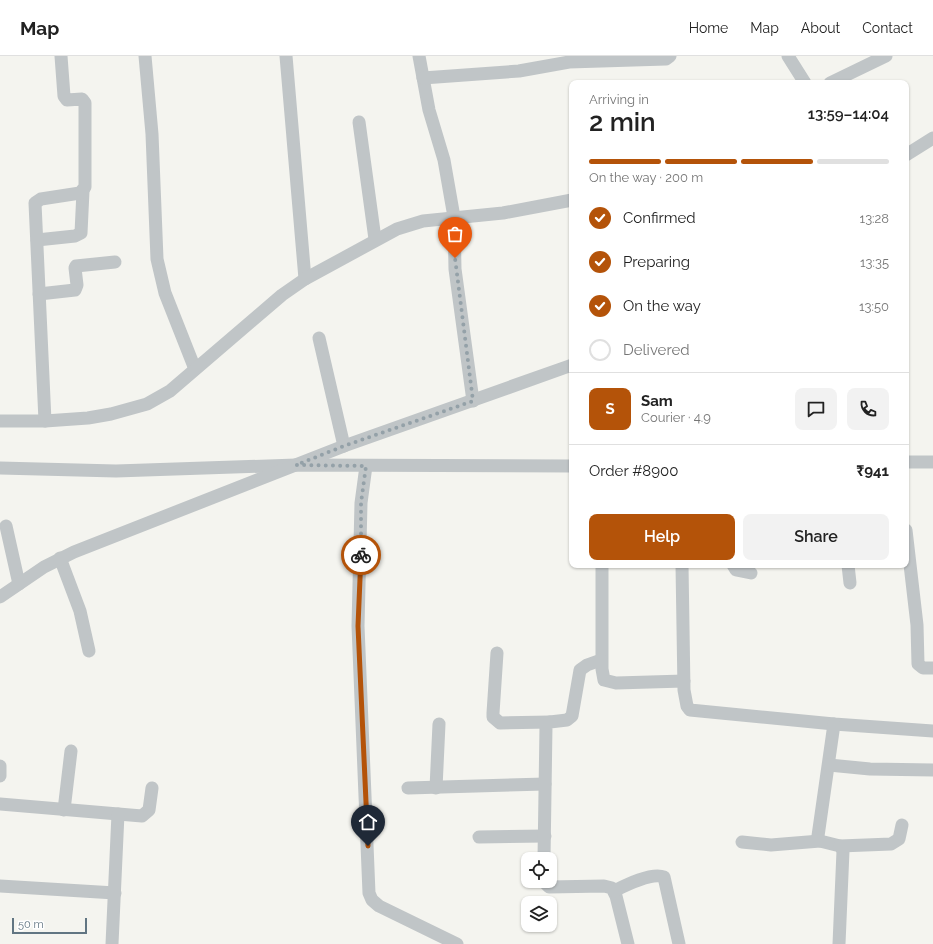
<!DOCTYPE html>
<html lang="en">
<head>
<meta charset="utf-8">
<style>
  :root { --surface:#fff; --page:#f2f2f2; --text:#222; --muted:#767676; --line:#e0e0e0; --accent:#b45309 }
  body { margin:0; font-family:Raleway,sans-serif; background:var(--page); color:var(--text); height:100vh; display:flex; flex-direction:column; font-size:15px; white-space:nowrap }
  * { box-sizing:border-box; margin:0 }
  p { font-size:13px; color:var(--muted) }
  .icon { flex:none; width:22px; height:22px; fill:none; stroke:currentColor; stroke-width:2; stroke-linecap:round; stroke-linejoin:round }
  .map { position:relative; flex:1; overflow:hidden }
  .side { position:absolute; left:569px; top:24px; width:340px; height:488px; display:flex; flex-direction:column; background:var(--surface); border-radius:8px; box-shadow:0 1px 3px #0004 }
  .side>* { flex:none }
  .fabs { position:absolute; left:521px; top:796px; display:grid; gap:8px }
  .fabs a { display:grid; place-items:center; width:36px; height:36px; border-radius:8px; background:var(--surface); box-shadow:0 1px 3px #0004; font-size:20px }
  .scale { position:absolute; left:12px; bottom:10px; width:75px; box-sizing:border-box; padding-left:4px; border:2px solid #617582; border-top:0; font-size:11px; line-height:14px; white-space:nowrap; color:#617582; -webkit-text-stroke:3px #fff; paint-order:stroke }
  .pin { position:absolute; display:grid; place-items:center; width:34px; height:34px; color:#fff; margin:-41px -17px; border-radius:50% 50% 50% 0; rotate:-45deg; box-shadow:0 0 4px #0007 }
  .pin .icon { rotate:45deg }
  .courier { position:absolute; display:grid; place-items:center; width:40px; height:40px; margin:-20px; border:3px solid #b45309; border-radius:50%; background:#fff; color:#222; box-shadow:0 1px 5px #0007 }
  .head em { font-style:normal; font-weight:600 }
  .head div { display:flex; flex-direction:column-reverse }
  .head { display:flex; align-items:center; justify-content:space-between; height:68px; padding:0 20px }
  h1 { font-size:26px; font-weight:600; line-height:30px }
  .bar { display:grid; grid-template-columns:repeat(4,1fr); gap:6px 4px; align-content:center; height:48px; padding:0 20px }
  .bar i { height:5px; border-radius:3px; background:var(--line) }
  .bar .on { background:var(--accent) }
  .bar p { grid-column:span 4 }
  .line { display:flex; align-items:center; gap:10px; padding:0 20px; border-top:1px solid var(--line) }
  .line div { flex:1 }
  .round { display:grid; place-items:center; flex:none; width:42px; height:42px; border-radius:8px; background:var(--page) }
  ol { padding:0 20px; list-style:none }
  li { display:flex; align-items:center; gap:12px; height:44px }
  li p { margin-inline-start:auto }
  li .icon { padding:4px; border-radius:50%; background:var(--accent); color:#fff; stroke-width:4 }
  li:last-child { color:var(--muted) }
  li i { width:22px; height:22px; border:2px solid var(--line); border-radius:50% }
  .cta { display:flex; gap:8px; margin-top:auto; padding:8px 20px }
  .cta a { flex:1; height:46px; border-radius:8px; background:var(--accent); color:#fff; font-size:16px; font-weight:600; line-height:46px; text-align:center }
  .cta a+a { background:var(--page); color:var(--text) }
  header { display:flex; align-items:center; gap:24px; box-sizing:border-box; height:56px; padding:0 20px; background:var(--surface); border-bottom:1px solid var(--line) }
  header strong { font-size:19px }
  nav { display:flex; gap:22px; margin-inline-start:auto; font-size:14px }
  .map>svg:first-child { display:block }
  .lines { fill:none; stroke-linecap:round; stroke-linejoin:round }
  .minor { stroke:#c0c5c7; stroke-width:13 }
  .done { stroke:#94a1a8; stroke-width:4; stroke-dasharray:0 7.2 }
  .route { stroke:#b45309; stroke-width:5 }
</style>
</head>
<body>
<header>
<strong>Map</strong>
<nav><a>Home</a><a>Map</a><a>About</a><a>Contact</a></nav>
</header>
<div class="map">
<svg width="933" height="888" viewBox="0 0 933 888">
  <rect width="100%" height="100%" fill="#f4f4ef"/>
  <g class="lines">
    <!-- minor -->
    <g class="minor">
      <polyline points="145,0 152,78 157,203 165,237 195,313"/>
      <polyline points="286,0 305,223"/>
      <polyline points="419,0 429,54 444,104 454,161 455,213 473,345"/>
      <polyline points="788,0 805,27"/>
      <polyline points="423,22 519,15 569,6 666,3 670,0"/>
      <polyline points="830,27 886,0"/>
      <polyline points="359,66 375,183"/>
      <polyline points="906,99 933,82"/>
      <polyline points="37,184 75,180 81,177 83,135"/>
      <polyline points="39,238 75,234 77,229 75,212 76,210 115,206"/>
      <polyline points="319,282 344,390"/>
      <polyline points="0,365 45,365 88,362 111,358 147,348 170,335 282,239 305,223 397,173 423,165 503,157 572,144"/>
      <polyline points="45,365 35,147 41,143 80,137 85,131 85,47 82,43 67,44 64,40 61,0"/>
      <polyline points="906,406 933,406"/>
      <polyline points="366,410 361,447 358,570 369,837 372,844 379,850 457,888"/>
      <polyline points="0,412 116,415 296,409 572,410"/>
      <polyline points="6,470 19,528"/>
      <polyline points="906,474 917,569 918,608 923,612 932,612"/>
      <polyline points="60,502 80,555 89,595"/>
      <polyline points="602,509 602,613 604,624 616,627 684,625"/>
      <polyline points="682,509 684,634 687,650 690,654 834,668 933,675"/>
      <polyline points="733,509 736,514 751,517"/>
      <polyline points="848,509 850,527"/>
      <polyline points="0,541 44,511 74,496 344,390 572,309"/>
      <polyline points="497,597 493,657 493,661 500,667 550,666"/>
      <polyline points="834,668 818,780 820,785 840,790 843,795 839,888"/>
      <polyline points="829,709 870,713 933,714"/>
      <polyline points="0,710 0,720"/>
      <polyline points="408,732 545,728"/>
      <polyline points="436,732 439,668"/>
      <polyline points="0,748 142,760 149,754 152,732"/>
      <polyline points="64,754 71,695"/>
      <polyline points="479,781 545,780"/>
      <polyline points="742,786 771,789 820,785"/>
      <polyline points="840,790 891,788 899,783 902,769"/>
      <polyline points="544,803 546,670 550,666 567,664 572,660 580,614 587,609 601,604"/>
      <polyline points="543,825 549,831 604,830 612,832 616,840 628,888"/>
      <polyline points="0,830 115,837"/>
      <path d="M 614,835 C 626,829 652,816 664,821 L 679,888"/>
      <polyline points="112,888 118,758"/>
    </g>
  </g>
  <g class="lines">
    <!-- done -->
    <polyline class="done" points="361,499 361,447 366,410 296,409 344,390 473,345 455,202"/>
    <!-- route -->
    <polyline class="route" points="361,499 358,570 368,790"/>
  </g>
</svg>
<div class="fabs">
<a><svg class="icon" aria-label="locate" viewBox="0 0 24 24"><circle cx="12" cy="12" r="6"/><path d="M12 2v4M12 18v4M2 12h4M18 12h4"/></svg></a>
<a><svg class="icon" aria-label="layers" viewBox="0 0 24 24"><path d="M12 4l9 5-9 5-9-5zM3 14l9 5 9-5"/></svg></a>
</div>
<div class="scale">50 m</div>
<div class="pin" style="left:455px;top:202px;background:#ea580c"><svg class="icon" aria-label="bag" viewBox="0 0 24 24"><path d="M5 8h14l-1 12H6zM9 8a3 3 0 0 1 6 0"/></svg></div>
<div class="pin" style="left:368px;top:790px;background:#1f2937"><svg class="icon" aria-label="home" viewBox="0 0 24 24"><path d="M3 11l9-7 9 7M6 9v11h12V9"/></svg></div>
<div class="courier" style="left:361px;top:499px"><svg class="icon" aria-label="bike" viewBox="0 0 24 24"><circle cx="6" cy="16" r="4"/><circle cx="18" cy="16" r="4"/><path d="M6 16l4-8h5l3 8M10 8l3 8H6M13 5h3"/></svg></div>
<section class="side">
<div class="head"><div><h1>2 min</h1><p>Arriving in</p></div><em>13:59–14:04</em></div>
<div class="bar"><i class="on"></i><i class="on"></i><i class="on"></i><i></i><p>On the way · 200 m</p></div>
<ol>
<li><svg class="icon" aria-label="check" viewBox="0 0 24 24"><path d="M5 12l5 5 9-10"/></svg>Confirmed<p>13:28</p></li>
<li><svg class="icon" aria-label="check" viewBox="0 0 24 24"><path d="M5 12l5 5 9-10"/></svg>Preparing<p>13:35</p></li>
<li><svg class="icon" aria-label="check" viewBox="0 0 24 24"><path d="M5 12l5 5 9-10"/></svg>On the way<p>13:50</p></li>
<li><i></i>Delivered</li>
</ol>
<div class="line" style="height:72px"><b class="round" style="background:var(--accent);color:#fff">S</b><div><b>Sam</b><p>Courier · 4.9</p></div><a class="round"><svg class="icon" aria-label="chat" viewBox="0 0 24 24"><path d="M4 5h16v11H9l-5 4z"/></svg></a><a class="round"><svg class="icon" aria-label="phone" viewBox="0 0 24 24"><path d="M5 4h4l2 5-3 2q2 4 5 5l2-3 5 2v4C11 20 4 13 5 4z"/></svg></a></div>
<div class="line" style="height:52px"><div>Order #8900</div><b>₹941</b></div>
<div class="cta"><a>Help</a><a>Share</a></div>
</section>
</div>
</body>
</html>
